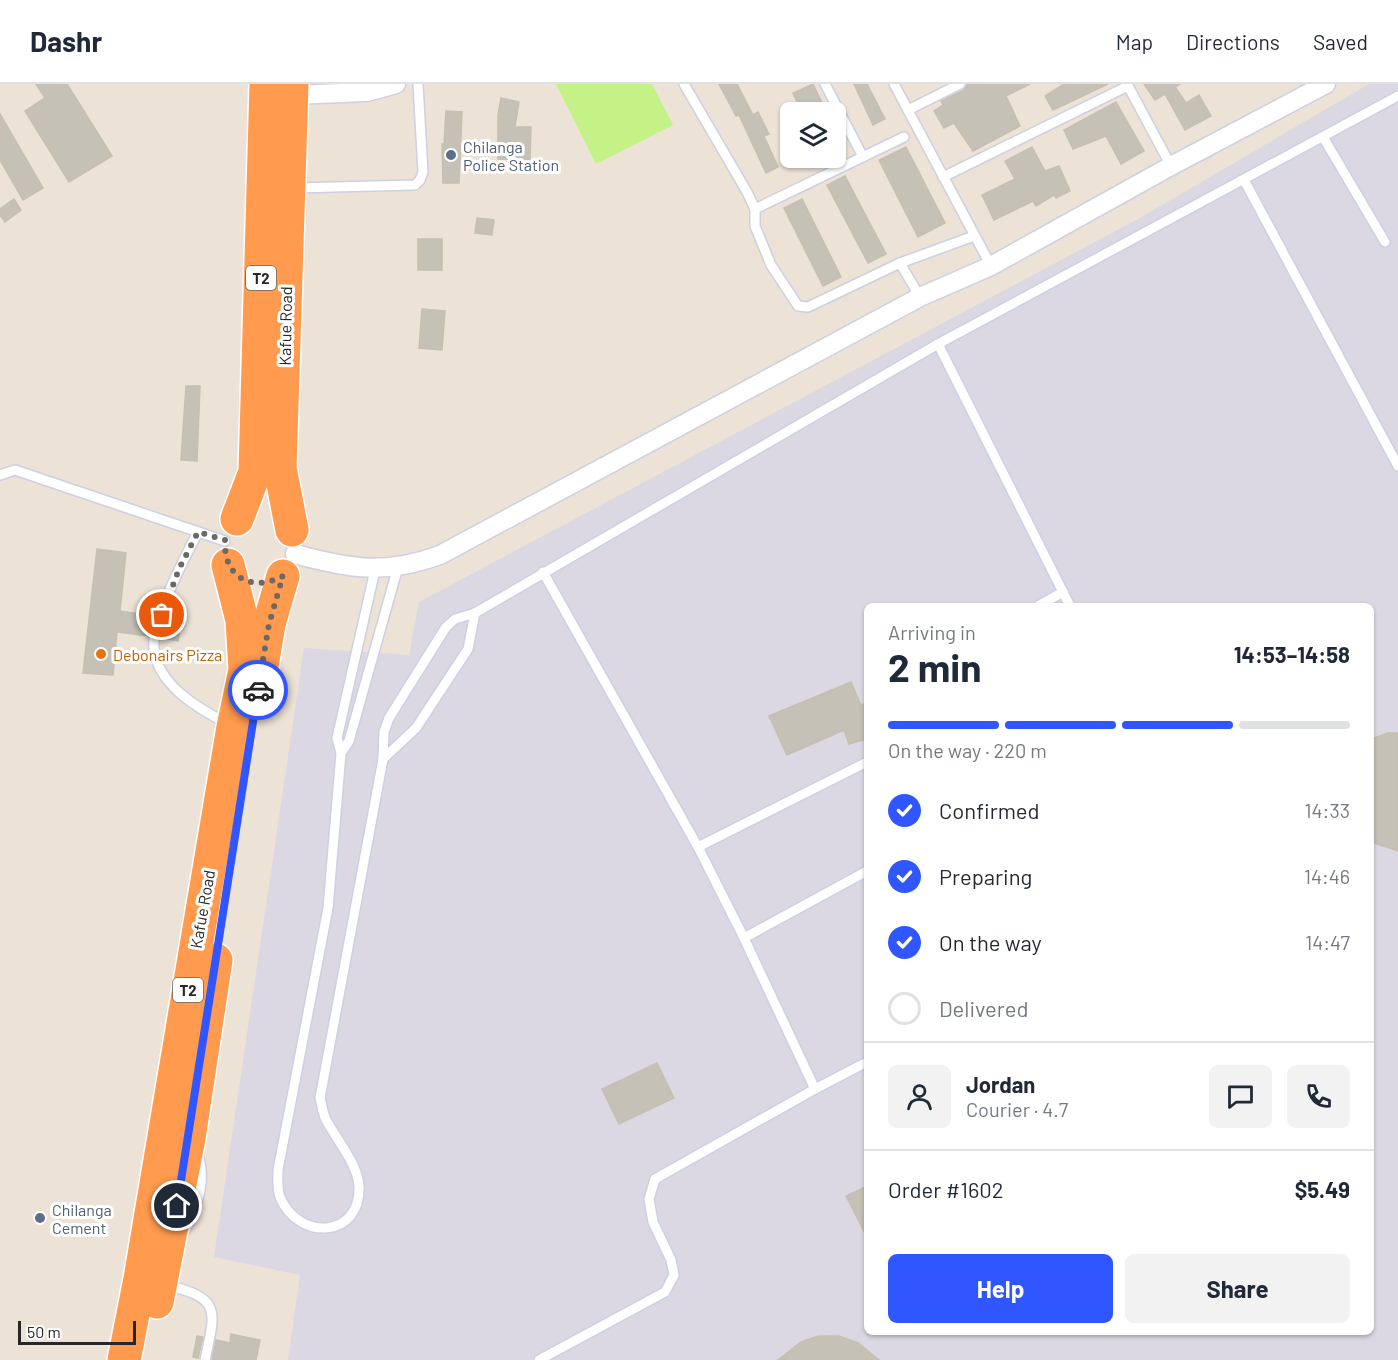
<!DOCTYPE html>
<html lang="en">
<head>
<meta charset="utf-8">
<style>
  :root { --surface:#fff; --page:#f2f2f3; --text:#1f2937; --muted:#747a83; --line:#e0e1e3; --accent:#3057ff }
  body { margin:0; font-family:Barlow,sans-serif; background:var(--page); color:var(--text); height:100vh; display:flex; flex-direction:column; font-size:22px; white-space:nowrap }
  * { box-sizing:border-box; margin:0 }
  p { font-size:20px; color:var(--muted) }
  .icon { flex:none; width:33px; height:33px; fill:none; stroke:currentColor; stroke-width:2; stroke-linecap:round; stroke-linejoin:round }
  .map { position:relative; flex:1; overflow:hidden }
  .details { position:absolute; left:864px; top:519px; width:510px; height:732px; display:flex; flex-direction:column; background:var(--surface); border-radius:9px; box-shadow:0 2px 4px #0004 }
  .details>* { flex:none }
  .tools { position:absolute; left:780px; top:18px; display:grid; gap:12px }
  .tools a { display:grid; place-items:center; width:66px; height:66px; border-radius:9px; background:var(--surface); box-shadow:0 2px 4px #0004; font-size:30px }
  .scale { position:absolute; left:18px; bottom:15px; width:118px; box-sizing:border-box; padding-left:6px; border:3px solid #272727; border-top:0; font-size:16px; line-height:21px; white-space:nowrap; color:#272727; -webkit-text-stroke:4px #fff; paint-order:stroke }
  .pin { position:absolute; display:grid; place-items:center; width:51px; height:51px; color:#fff; margin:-26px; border:3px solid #fff; border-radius:50%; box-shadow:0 2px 6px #0007 }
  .courier { position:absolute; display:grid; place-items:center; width:60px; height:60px; margin:-30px; border:4px solid #3057ff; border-radius:50%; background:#fff; color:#222; box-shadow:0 2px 8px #0007 }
  .summary em { font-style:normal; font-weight:700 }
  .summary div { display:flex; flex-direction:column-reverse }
  .summary { display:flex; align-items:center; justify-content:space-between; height:102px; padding:0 24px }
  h1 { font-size:39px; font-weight:700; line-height:45px }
  .bar { display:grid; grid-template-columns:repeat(4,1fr); gap:9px 6px; align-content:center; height:72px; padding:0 24px }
  .bar i { height:8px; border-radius:4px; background:var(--line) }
  .bar .selected { background:var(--accent) }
  .bar p { grid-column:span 4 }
  .line { display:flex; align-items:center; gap:15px; padding:0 24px; border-top:2px solid var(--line) }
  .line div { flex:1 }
  .round { display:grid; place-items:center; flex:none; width:63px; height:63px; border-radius:9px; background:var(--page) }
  ol { padding:0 24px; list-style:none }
  li { display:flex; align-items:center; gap:18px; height:66px }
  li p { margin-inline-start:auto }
  li .icon { padding:6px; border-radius:50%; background:var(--accent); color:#fff; stroke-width:4 }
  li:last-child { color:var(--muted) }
  li i { width:33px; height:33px; border:3px solid var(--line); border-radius:50% }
  .cta { display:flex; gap:12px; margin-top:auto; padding:12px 24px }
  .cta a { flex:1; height:69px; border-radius:9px; background:var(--accent); color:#fff; font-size:24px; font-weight:700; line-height:69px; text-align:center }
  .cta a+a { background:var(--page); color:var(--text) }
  header { display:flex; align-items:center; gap:36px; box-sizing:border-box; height:84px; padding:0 30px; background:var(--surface); border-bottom:2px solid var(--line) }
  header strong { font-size:28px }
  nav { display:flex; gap:33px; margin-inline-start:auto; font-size:21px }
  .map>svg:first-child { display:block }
  .industrial { fill:#dbd8e3; fill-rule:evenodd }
  .pitch { fill:#c4f286 }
  .building { fill:#c5c1b6; stroke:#c7bfb0; stroke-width:1.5 }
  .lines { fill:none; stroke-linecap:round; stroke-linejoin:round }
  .lane-casing { stroke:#ccd0e2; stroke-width:12 }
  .street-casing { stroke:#ccd0e2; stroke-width:21 }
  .highway-casing { stroke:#fff; stroke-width:36 }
  .lane { stroke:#fff; stroke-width:9 }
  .street { stroke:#fff; stroke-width:18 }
  .highway { stroke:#ff9a4e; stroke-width:33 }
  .done { stroke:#6c6864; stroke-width:6; stroke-dasharray:0 10.8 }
  .route { stroke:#3057ff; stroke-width:8 }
  .service-dot { fill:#5c6f8a; stroke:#fff; stroke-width:2 }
  .food-dot { fill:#e8710a; stroke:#fff; stroke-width:2 }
  .labels { text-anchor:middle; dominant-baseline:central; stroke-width:6; stroke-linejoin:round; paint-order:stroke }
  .shield { fill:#fff; stroke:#686868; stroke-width:1.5 }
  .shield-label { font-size:15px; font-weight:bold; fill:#272727 }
  .service-label { font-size:16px; fill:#4e5e75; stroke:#fff; text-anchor:start }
  .street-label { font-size:16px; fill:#272727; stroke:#fff }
  .food-label { font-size:16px; fill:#c56008; stroke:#fff; text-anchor:start }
</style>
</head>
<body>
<header>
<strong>Dashr</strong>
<nav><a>Map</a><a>Directions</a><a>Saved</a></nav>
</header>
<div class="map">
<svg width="1398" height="1276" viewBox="0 0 1398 1276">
  <rect width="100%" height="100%" fill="#ece2d6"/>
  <!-- industrial -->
  <path class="industrial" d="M 1369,0 L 1398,0 L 1398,1276 L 288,1276 L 300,1191 L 214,1173 L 304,564 L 409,571 L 419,518 L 1138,135 ZM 867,522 L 1371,522 L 1371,1248 L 867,1248 Z"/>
  <!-- pitch -->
  <polygon class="pitch" points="556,0 652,0 673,41 596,80"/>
  <!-- building -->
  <g class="building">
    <polygon points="36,0 67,0 112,72 69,98 25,27 45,14"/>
    <polygon points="719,0 737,0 753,31 758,28 769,50 764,52 778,83 766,89 739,31 736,32"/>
    <polygon points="813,0 824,23 814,28 802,28 793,9"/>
    <polygon points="854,0 867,0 885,35 873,41"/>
    <polygon points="967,0 1030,0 1006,12 1020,42 973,67 954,39 944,44 934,27 943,21 941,17 964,6"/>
    <polygon points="1064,0 1108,0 1053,26 1045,12"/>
    <polygon points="1144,0 1180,0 1175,3 1186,19 1199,11 1211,32 1185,46 1165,10 1155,16"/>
    <polygon points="501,14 519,18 515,43 531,43 530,76 498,75 498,31"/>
    <polygon points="1116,18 1144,67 1121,80 1106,52 1073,65 1064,46"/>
    <polygon points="446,27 462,28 459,99 443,99 442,60 444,60"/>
    <polygon points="0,30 43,104 23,116 0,76"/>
    <polygon points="906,63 945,139 918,153 879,76"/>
    <polygon points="1032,63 1045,87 1059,82 1070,107 1056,114 1054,111 1036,122 1033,117 994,136 982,111 1015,95 1005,77"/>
    <polygon points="845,92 886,170 868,179 827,101"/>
    <polygon points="14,115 21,126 5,138 0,131 0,125"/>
    <polygon points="802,115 841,193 823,202 784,124"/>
    <polygon points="477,134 494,136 492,151 475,149"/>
    <rect x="418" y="155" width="24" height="31"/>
    <polygon points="422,225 445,227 442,266 419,264"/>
    <polygon points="186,302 200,302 197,377 181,376"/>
    <polygon points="97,465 126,469 120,527 153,532 148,552 117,548 113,591 83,589"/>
    <polygon points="166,535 181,537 178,557 161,554"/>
    <polygon points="851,598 861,621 864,620 867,627 867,655 849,660 844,646 787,671 769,632"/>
    <polygon points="1388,649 1398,649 1398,767 1371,758 1371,655"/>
    <polygon points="657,979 674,1014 619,1040 602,1005"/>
    <polygon points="867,1102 867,1153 846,1112"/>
    <polygon points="231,1250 260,1256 256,1276 212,1276 216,1256 230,1259"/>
    <polygon points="197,1252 203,1253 198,1274 193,1273"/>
    <polygon points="818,1252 839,1252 858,1259 879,1276 778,1276 801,1258"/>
  </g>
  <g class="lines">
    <!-- lane casing -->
    <g class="lane-casing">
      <g id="lane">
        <polyline points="684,0 747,108 755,125 755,142 771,181 798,222 808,223 900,179 974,152"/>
        <polyline points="825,0 863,73"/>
        <polyline points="894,0 991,182"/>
        <polyline points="1127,0 1171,82"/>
        <polyline points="908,26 960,0"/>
        <polyline points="1323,53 1385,158"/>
        <polyline points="943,93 1128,2"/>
        <polyline points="1244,96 1398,382"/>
        <polyline points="294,104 415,101 420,96 423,88 418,0"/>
        <polyline points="755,125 904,53"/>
        <polyline points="900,179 920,213"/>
        <polyline points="938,260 1070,522"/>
        <polyline points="0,391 15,386 225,457"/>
        <path d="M 198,448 C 185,473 151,537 154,564 C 157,601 199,625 228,640"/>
        <path d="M 375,486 L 337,654 L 341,669 L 328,824 L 278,1086 C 278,1094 277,1106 280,1113 C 298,1157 361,1155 359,1102 C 358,1081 336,1054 326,1036 C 323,1030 322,1021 320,1014 L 383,675 L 384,648 L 389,634 L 446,543 L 455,535 L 475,529 L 938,260 L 1398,12"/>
        <polyline points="1038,522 1063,508"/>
        <polyline points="341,669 349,657 398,483"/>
        <polyline points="383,675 416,644 468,565 475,529"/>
        <polyline points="698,763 867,678"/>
        <polyline points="744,854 867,787"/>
        <polyline points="815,1005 867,978"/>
        <path d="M 185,1147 C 197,1123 208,1095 197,1069"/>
        <path d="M 166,1201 C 223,1214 215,1228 205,1276"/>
        <polyline points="539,1276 665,1208 674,1191 671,1176 653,1138 649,1115 655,1095 815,1005 744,854 698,763 543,488"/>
      </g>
    </g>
    <!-- street casing -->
    <g class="street-casing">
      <g id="street">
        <polyline points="292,11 367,8 396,0"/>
        <path d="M 295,470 C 350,485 386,491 440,471 L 920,213 L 991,182 L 1171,82 L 1326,0"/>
      </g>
    </g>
    <!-- highway casing -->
    <g class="highway-casing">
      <g id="highway">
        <polyline points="237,435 255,388 266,0"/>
        <polyline points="292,446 280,384 292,0"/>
        <polyline points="259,600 269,540 283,492"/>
        <polyline points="157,1218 189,1054 216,876"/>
        <polyline points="124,1276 140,1195 233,643 245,586 242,536 228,481"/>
      </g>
    </g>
    <!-- lane -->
    <use href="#lane" class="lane"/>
    <!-- street -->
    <use href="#street" class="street"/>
    <!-- highway -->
    <use href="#highway" class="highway"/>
  </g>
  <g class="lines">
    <!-- done -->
    <path class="done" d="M 162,531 L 179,485 L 198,448 L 225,456 C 223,493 251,509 283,492 L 269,540 L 258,606"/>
    <!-- route -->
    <polyline class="route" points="177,1122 258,606"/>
  </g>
  <!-- markers -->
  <g class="service-dot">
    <circle cx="451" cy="71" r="6"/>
    <circle cx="40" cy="1134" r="6"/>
  </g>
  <circle class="food-dot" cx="101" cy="570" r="6"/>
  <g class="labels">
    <!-- shield labels -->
    <g class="shield">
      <rect x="246" y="182" width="30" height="24" rx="4.5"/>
      <rect x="173" y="894" width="30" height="24" rx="4.5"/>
    </g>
    <g class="shield-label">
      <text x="261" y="194">T2</text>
      <text x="188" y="906">T2</text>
    </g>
    <!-- service labels -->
    <g class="service-label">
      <text x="463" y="62">Chilanga<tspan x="463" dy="18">Police Station</tspan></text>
      <text x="52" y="1125">Chilanga<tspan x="52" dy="18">Cement</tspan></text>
    </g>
    <!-- street labels -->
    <g class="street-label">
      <text transform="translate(285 242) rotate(-89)">Kafue Road</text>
      <text transform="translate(202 825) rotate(-80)">Kafue Road</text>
    </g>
    <!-- food labels -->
    <g class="food-label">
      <text x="113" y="570">Debonairs Pizza</text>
    </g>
  </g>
</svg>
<div class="tools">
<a><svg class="icon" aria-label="layers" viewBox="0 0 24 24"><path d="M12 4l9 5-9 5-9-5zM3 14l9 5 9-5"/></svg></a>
</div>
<div class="scale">50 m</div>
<div class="pin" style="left:162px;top:531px;background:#ea580c"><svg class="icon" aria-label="bag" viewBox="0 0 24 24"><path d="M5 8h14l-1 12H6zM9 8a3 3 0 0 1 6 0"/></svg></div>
<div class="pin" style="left:177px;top:1122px;background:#1f2937"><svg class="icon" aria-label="home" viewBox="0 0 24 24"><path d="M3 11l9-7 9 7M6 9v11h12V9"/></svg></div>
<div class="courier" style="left:258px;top:606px"><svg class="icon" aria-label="car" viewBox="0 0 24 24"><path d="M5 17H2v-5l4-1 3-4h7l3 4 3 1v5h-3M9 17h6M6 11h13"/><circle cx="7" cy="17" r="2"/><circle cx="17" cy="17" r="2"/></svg></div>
<section class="details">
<div class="summary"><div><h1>2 min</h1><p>Arriving in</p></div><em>14:53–14:58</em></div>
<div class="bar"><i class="selected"></i><i class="selected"></i><i class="selected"></i><i></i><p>On the way · 220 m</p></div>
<ol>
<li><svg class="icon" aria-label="check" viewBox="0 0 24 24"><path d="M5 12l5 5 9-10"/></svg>Confirmed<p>14:33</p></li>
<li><svg class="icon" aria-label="check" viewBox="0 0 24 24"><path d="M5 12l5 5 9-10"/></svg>Preparing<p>14:46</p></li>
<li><svg class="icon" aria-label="check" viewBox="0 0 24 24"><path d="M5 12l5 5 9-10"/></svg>On the way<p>14:47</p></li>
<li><i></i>Delivered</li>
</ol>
<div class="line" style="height:108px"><a class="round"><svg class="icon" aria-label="person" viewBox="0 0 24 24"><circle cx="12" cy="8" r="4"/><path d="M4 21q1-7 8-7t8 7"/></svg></a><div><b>Jordan</b><p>Courier · 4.7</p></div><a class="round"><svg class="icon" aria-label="chat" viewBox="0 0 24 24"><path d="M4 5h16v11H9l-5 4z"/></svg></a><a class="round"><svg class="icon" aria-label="phone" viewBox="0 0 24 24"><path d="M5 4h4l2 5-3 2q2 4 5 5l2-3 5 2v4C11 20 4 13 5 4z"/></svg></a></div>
<div class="line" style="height:78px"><div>Order #1602</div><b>$5.49</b></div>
<div class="cta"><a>Help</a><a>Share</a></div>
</section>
</div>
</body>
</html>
